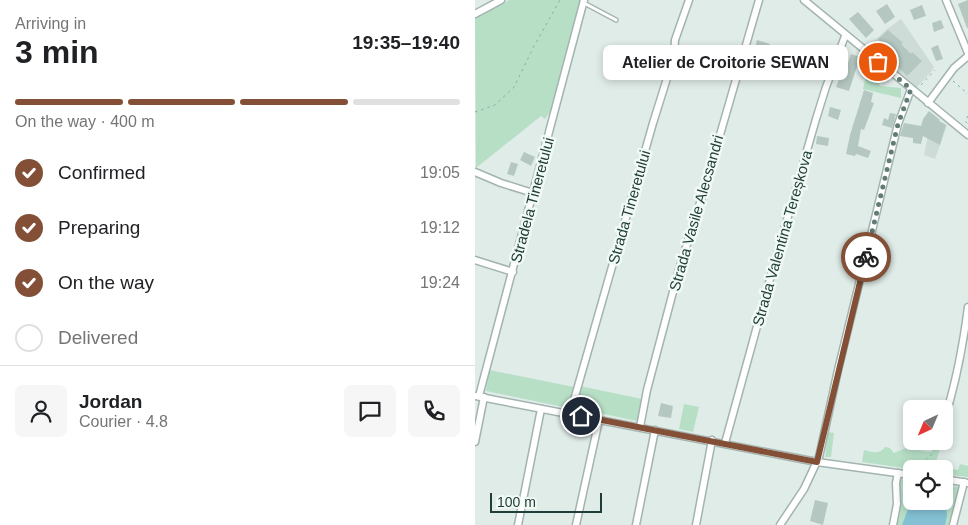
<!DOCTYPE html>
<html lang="en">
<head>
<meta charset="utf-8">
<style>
  :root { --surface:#fff; --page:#f6f6f6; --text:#202124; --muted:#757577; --line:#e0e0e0; --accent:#835037 }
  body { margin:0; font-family:Helvetica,sans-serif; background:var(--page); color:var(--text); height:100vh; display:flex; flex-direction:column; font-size:19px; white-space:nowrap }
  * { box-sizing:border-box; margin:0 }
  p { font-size:16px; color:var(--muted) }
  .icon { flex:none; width:28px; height:28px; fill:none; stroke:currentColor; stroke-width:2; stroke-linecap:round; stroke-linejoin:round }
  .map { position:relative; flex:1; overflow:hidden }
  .side { display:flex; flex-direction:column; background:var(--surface); width:475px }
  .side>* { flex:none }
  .needle { width:32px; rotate:224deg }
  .controls { position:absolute; left:428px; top:400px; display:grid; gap:10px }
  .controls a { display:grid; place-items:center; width:50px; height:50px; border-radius:8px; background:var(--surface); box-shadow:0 2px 8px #0003; font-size:25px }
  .scale { position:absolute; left:15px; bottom:12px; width:112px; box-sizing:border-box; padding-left:5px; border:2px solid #203e39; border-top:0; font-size:14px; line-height:18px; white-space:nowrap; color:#203e39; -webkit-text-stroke:4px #f1f9f5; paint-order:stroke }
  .pin { position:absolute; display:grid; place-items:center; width:42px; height:42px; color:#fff; margin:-21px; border:2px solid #fff; border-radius:50%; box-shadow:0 1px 5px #0007 }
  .courier { position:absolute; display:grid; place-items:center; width:50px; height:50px; margin:-25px; border:4px solid #835037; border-radius:50%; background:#fff; color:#222; box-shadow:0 1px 6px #0007 }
  .bubble { position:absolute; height:35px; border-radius:8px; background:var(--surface); box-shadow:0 2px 8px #0003; font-size:16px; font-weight:600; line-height:35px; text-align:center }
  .overview em { font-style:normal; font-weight:600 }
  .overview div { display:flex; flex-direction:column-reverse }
  .overview { display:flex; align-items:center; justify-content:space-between; height:85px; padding:0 15px }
  h1 { font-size:32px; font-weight:600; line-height:38px }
  .bar { display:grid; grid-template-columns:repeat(4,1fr); gap:8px 5px; align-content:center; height:60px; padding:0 15px }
  .bar i { height:6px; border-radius:4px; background:var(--line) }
  .bar .current { background:var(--accent) }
  .bar p { grid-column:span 4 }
  .line { display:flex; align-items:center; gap:12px; padding:0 15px; border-top:1px solid var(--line) }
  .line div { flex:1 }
  .round { display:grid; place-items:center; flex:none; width:52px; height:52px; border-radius:8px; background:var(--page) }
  ol { padding:0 15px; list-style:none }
  li { display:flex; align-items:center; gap:15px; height:55px }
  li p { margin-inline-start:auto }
  li .icon { padding:5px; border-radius:50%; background:var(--accent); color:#fff; stroke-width:4 }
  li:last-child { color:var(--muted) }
  li i { width:28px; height:28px; border:2px solid var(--line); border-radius:50% }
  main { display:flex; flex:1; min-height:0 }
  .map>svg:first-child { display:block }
  .built { fill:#cedcd7 }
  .green { fill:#b7dfc6 }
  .water { fill:#84c1d5 }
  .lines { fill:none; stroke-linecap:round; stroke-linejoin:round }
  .stream { stroke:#84c1d5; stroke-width:2.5 }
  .building { fill:#b5c7c1 }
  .service-casing { stroke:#a3b4b0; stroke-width:5.5 }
  .minor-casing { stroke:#a3b4b0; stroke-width:9 }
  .path { stroke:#7eb2a7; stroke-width:1; stroke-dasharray:2.5 4; stroke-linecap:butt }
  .service { stroke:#fff; stroke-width:3 }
  .minor { stroke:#fff; stroke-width:6 }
  .done { stroke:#637b76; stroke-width:5; stroke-dasharray:0 9 }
  .route { stroke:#835037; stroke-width:6 }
  .labels { text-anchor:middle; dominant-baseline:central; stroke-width:5; stroke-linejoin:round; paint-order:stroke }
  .street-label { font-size:15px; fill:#203e39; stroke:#f1f9f5 }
</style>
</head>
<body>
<main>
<section class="side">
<div class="overview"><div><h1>3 min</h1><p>Arriving in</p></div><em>19:35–19:40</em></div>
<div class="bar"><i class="current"></i><i class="current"></i><i class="current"></i><i></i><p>On the way · 400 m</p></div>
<ol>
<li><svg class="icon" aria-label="check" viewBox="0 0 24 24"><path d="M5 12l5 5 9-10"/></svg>Confirmed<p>19:05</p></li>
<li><svg class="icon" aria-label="check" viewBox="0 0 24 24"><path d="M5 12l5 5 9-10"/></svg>Preparing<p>19:12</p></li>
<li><svg class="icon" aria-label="check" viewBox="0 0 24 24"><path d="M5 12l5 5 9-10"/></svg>On the way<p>19:24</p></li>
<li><i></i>Delivered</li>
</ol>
<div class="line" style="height:90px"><a class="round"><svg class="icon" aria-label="person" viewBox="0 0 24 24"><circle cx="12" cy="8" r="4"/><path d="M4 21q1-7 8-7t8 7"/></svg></a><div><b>Jordan</b><p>Courier · 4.8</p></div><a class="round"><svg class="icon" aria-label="chat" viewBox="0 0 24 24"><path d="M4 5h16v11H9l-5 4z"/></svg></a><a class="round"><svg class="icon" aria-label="phone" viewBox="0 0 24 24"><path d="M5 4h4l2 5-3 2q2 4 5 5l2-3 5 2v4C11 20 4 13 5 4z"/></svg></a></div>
</section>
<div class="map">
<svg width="493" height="525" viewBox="0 0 493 525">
  <rect width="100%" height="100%" fill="#e0ece8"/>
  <!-- built -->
  <g class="built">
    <polygon points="426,19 459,67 457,71 441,88 393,47 412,29"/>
    <polygon points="464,121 472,125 460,159 449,155 453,135"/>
  </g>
  <!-- green -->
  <g class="green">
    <polygon points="34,0 107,0 80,105 70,119 66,116 1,168 0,18"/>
    <polygon points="394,62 407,72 404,83 405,86 426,88 426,98 388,89"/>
    <polygon points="14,370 99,387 93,408 11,391"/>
    <polygon points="105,386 167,399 162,421 101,408"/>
    <polygon points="209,404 224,407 218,432 204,429"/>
    <polygon points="353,432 359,433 356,457 350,457"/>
    <path d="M 460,441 L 467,441 L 460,466 L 483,470 L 485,464 L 493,466 L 493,477 L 469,474 L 469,469 L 436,469 L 387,462 L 389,450 C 397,452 404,455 410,447 L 415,448 L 419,453 L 431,448 L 455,452 L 457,451 Z"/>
    <polygon points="425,479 436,480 436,501 469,501 469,485 484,487 475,525 421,525 425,508"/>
  </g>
  <!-- water -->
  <polygon class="water" points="438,501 464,501 471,504 472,516 470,525 427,525 435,504"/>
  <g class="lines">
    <!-- stream -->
    <polyline class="stream" points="456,469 456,468"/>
  </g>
  <!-- building -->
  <g class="building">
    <polygon points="493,0 493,28 492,28 483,4"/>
    <polygon points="412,4 420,17 410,24 401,11"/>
    <polygon points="447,5 451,16 439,20 435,10"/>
    <polygon points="383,12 399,30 391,38 374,19"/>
    <polygon points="466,20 469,28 459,32 457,23"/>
    <polygon points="413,30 428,43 426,44 436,54 437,52 447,61 432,76 421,65 419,68 400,52 408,44 403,39"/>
    <polygon points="282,40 295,44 292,54 279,51"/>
    <polygon points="463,45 468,59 461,61 456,48"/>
    <polygon points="376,54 385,57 374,91 361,87 365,77 368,78"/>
    <polygon points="389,90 398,93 396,102 399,103 389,130 386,129 383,146 396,151 393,158 381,154 380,156 371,154 375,135"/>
    <polygon points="355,107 366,110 363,120 353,116"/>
    <polygon points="454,111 465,120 464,121 471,125 465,145 448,136 446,144 438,143 438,138 425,136 429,123 446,126 448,119"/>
    <polygon points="415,113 421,114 417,128 407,125 409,118 413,120"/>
    <polygon points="342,136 354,138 353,146 341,144"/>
    <polygon points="49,152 60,157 56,166 45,160"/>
    <polygon points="36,162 43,164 39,176 32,174"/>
    <polygon points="186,403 198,406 196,418 183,416"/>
    <polygon points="340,500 353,503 348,525 335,521"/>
  </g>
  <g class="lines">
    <!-- service casing -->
    <g class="service-casing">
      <polyline id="service" points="109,3 141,20"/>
    </g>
    <!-- minor casing -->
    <g class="minor-casing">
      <g id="minor">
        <polyline points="329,0 493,135"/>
        <polyline points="471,0 493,53"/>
        <polyline points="0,14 26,0"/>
        <polyline points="453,103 479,68 493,56"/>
        <polyline points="0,172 26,183 58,193"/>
        <polyline points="0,260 38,272"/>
        <polyline points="0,396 342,462 436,475"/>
        <polyline points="4,396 109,0"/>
        <polyline points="95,414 178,123 199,56 200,40 214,0"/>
        <path d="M 469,421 C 481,383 488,346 493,307"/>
        <polyline points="165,427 172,390 203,273 229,190 284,0"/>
        <polyline points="0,442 9,397"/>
        <polyline points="250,443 295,279 341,119 351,87 370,36"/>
        <polyline points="469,479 493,483"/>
        <polyline points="43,525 66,409"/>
        <polyline points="101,525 124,420"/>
        <polyline points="161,525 180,430"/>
        <polyline points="221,525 237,440"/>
        <polyline points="305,525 329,489 344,457 363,370 423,124 436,89"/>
        <polyline points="418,525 422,504 421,483 423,473"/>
        <polyline points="478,525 489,482"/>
      </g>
    </g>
    <!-- path -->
    <g class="path">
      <polyline points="478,81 493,94"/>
      <polyline points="446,85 460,70"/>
      <polyline points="0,112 20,105 39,87 58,48 85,0"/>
      <polyline points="493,116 490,121 493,124"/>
      <polyline points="441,469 458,453 462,441"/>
    </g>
    <!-- service -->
    <use href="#service" class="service"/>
    <!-- minor -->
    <use href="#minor" class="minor"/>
  </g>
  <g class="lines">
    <!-- done -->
    <polyline class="done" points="391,257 423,124 436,89 403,62"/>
    <!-- route -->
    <polyline class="route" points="106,416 342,462 391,257"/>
  </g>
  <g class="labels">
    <!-- street labels -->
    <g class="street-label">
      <text transform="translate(57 200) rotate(-75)">Stradela Tineretului</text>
      <text transform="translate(154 207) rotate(-74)">Strada Tineretului</text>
      <text transform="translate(221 213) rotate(-74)">Strada Vasile Alecsandri</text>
      <text transform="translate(307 238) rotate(-74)">Strada Valentina Tereșkova</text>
    </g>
  </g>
</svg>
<div class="controls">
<a><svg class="needle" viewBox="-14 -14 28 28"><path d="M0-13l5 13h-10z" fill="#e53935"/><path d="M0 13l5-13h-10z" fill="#757577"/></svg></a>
<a><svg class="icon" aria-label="locate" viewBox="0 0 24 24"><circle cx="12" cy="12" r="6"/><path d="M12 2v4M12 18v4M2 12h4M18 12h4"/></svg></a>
</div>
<div class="scale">100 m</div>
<div class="pin" style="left:403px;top:62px;background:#ea580c"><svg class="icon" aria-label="bag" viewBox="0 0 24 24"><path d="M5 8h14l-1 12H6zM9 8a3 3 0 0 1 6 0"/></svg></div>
<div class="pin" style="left:106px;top:416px;background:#1f2937"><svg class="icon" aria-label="home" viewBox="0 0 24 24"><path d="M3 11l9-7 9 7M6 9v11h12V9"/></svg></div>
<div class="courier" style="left:391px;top:257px"><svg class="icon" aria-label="bike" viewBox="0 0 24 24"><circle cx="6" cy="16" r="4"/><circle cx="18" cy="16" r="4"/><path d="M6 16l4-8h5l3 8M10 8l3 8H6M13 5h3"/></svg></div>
<div class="bubble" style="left:128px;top:45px;width:245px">Atelier de Croitorie SEWAN</div>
</div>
</main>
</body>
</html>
